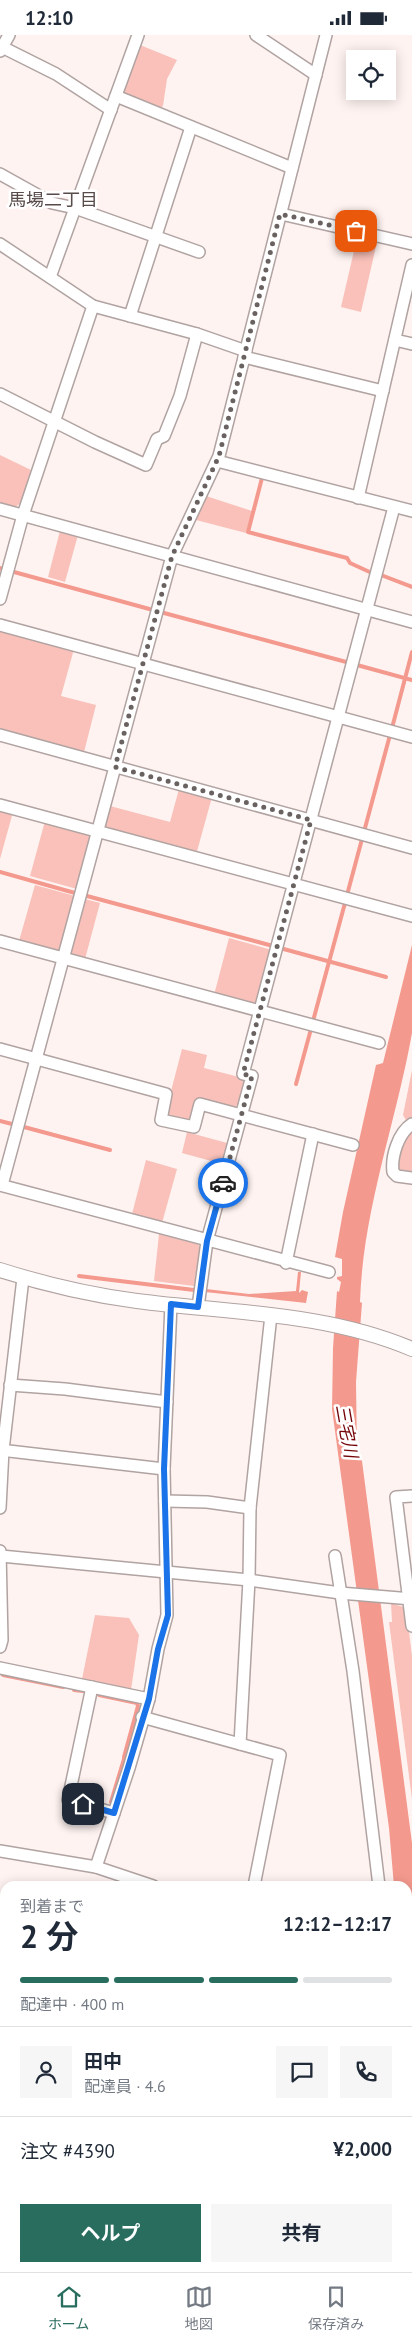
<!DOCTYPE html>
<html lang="ja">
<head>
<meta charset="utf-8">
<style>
  :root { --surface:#fff; --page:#f6f6f7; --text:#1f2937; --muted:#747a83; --line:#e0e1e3; --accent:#296d5f }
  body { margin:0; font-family:"PT Sans","Noto Sans JP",sans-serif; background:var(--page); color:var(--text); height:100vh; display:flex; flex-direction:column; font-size:19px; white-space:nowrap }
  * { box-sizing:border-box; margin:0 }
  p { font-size:16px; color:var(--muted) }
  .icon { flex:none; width:28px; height:28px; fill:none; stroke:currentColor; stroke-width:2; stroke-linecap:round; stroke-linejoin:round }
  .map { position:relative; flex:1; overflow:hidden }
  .details { position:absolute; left:0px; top:1846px; width:412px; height:391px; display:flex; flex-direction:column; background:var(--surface); border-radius:15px 15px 0 0; box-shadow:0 2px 12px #0003 }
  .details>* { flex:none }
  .fabs { position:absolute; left:346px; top:15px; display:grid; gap:10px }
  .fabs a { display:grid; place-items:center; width:50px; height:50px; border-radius:0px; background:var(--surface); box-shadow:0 2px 12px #0003; font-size:25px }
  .pin { position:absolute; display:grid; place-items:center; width:42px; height:42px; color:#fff; margin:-21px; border-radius:10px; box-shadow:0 2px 8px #0006 }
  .courier { position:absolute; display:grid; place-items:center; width:50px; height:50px; margin:-25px; border:4px solid #1a73e8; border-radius:50%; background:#fff; color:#222; box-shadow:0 1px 6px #0007 }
  .summary em { font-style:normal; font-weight:700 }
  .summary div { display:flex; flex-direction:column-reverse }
  .summary { display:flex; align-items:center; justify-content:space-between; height:85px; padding:0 20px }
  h1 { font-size:32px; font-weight:700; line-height:38px }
  .bar { display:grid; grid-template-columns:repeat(4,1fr); gap:8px 5px; align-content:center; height:60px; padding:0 20px }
  .bar i { height:6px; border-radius:4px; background:var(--line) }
  .bar .current { background:var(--accent) }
  .bar p { grid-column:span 4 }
  .line { display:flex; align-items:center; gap:12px; padding:0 20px; border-top:1px solid var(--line) }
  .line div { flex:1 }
  .round { display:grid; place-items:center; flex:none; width:52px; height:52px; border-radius:0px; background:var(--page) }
  .primary-button { display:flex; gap:10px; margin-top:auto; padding:10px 20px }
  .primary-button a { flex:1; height:58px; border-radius:0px; background:var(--accent); color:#fff; font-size:20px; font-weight:700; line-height:58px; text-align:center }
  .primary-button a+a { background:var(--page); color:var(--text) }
  .status { display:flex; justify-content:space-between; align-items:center; height:35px; padding:0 25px; background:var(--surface); direction:ltr }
  .status svg { height:14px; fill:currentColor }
  .tabs { display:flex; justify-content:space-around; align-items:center; height:70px; border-top:1px solid var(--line); background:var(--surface); font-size:14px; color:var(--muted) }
  .tabs a { display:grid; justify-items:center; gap:2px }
  .tabs .current { color:var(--accent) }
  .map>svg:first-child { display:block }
  .green { fill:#f9c1b9 }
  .water { fill:#f4998e }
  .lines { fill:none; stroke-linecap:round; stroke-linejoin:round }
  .stream { stroke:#f4998e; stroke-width:4 }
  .minor-casing { stroke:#b0a3a1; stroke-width:14 }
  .tertiary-casing { stroke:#b0a3a1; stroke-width:16 }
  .secondary-casing { stroke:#b0a3a1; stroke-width:18 }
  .primary-casing { stroke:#d1d0d0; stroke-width:20 }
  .minor { stroke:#fff; stroke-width:11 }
  .tertiary { stroke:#fff; stroke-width:14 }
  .secondary { stroke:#fff; stroke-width:15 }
  .primary { stroke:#f8b2aa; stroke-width:18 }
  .done { stroke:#696261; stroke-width:5; stroke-dasharray:0 9 }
  .route { stroke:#1a73e8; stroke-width:6 }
  .labels { text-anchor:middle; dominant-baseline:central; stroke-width:5; stroke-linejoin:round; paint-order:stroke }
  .neighbourhood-label { font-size:18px; fill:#584c4b; stroke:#fff }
  .water-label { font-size:18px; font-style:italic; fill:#730206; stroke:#fff }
</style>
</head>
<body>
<div class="status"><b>12:10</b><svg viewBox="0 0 49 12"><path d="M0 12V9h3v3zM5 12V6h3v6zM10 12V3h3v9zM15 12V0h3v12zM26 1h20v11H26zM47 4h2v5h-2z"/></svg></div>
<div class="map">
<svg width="412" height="2237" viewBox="0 0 412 2237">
  <rect width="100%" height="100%" fill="#fef3f1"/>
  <!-- green -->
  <g class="green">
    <polygon points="140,10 177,25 167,44 163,71 159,74 125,59 123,55"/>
    <polygon points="357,203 377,207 361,277 341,272"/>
    <polygon points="0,420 31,435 21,468 15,472 0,468"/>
    <polygon points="206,461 252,476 246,498 196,485"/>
    <polygon points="60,496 78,500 65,547 48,542"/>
    <polygon points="0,595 74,614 61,661 96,670 84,717 0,695"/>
    <polygon points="179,754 212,762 196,820 107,796 104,791 110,771 170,787"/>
    <polygon points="0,774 13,777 0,824"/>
    <polygon points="45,786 88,798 91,803 77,854 30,841"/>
    <polygon points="35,850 75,861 61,914 57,917 19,906"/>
    <polygon points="85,864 100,868 85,924 74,921 71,917"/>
    <polygon points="229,903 272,915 258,967 253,970 214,960"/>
    <path d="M 182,1014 L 207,1020 L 204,1033 L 243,1043 C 246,1050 242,1067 235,1072 L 197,1063 L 192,1084 L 188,1087 L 168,1082 L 165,1079 Z"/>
    <polygon points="412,1035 412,1084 408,1089 403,1080"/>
    <polygon points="412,1092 412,1140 399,1139 395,1132 404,1103"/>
    <polygon points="187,1097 227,1108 222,1129 182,1118"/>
    <polygon points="146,1125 177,1134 162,1188 132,1179"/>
    <polygon points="159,1199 198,1209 200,1213 194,1251 154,1246"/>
    <polygon points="391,1568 406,1573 412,1621 412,1764 389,1587 392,1587"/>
    <polygon points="95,1580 129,1583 139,1600 131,1655 82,1644"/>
    <polygon points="412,2012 412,2121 408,2141 408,2044"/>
    <polygon points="0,2203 5,2210 5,2233 1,2237"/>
  </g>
  <!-- water -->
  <g class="water">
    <path d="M 412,910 C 412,937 412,972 412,998 C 396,1088 363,1174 360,1267 L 362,1268 L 356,1347 L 357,1420 L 362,1426 L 412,1808 L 412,1965 L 408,2005 L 408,1851 L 394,1851 L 389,1793 L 332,1374 L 333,1313 L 337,1256 L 339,1257 L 341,1247 L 337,1244 L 337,1242 L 342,1241 L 342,1224 L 335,1222 L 343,1177 L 376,1030 L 383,1028 Z"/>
    <polygon points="298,1237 301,1237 299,1258 302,1255 308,1257 306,1268 205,1257 206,1254 249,1259 296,1256"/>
  </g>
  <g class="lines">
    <!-- stream -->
    <g class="stream">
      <polyline points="262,443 248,497 347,523 350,528 374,539"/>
      <polyline points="0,533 2,534"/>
      <polyline points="14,537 153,575"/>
      <polyline points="381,540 412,552"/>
      <polyline points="164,578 350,628"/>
      <polyline points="357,630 412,645"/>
      <polyline points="392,693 412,617"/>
      <polyline points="365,793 390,700"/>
      <polyline points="0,837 75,858"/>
      <polyline points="347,860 362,804"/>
      <polyline points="87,861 273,911"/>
      <polyline points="280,913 386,942"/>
      <polyline points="313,986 345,868"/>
      <polyline points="296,1049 311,994"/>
      <polyline points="0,1086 12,1089"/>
      <polyline points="24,1092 110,1115"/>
      <polyline points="79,1241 194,1255"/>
      <polyline points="3,1640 63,1652"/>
      <polyline points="74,1655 83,1656"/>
      <polyline points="99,1660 137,1668 138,1671 124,1722"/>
      <polyline points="111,1767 124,1724"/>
    </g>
    <!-- minor casing -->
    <g class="minor-casing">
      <g id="minor">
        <polyline points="256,0 316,40"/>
        <polyline points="0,11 56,39 111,75"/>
        <polyline points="0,16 9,0"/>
        <polyline points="116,61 292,133"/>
        <polyline points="0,139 52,168 75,173 199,217"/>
        <polyline points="281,179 412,209"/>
        <polyline points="0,209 93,271 197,299 246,316"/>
        <polyline points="50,242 138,0"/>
        <polyline points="130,281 191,92"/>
        <polyline points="395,305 412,309"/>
        <polyline points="244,322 383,356"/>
        <polyline points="0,359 95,407 146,430 157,404 164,401 180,361 197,299"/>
        <polyline points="217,426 412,476"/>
        <polyline points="358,463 412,230"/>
        <polyline points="0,474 412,587"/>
        <polyline points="0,564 23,480 93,271"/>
        <polyline points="0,590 412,702"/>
        <polyline points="0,700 412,813"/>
        <polyline points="0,770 412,881"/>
        <polyline points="0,906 379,1008"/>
        <polyline points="0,1014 166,1059 161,1085 194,1092 200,1069 353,1110"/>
        <path d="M 412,1089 C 398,1098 391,1122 393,1137 L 397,1141 L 412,1143"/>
        <polyline points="0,1150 329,1237"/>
        <polyline points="2,1150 172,521 219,421 326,0"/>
        <polyline points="286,1228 313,1099"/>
        <polyline points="198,1272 207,1206 252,1041 243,1039 394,472"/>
        <polyline points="10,1350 65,1354 167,1367"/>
        <polyline points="0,1415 164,1434"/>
        <polyline points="412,1461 396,1462 412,1591"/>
        <polyline points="165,1466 207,1467 250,1473"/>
        <polyline points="0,1473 3,1415 23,1243"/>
        <polyline points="0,1516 2,1605 0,1612"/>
        <polyline points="1,1521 249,1545 340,1558 412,1564"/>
        <polyline points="335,1521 353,1636 379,1851"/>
        <polyline points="0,1633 149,1664"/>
        <polyline points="92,1652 68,1765 114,1778"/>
        <polyline points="142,1682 280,1720 254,1851"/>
        <polyline points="240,1709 249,1545 250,1473 271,1280"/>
        <polyline points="0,1816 96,1832 153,1851"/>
        <polyline points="96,1832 129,1733 149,1664 158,1614 167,1580 164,1434 171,1269"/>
        <polyline points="408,1907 412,1907"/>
        <polyline points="0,2013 5,2008"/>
        <polyline points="0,2116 5,2122"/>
        <polyline points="408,2155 412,2136"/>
        <polyline points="0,2199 5,2206"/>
        <polyline points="24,2232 27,2237"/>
        <polyline points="91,2232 94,2237"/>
      </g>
    </g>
    <!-- tertiary casing -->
    <g class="tertiary-casing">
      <path id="tertiary" d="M 0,1235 C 44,1249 91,1260 137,1266 C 229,1278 325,1277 412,1314"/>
    </g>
    <!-- secondary casing -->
    <g class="secondary-casing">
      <polyline id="secondary" points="358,2237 369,2232"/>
    </g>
    <!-- primary casing -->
    <g class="primary-casing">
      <g id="primary">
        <polyline points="0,1903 5,1906"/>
        <polyline points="408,2211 412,2215"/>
      </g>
    </g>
    <!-- minor -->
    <use href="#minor" class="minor"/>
    <!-- tertiary -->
    <use href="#tertiary" class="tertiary"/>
    <!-- secondary -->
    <use href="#secondary" class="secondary"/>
    <!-- primary -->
    <use href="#primary" class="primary"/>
  </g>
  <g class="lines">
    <!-- done -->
    <polyline class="done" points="223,1148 252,1041 243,1039 311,785 115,732 172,521 219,421 280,179 356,196"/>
    <!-- route -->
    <polyline class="route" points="83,1769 114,1778 149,1664 158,1614 168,1580 164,1434 171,1269 198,1272 207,1206 223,1148"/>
  </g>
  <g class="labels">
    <!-- neighbourhood labels -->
    <g class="neighbourhood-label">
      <text x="53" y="164">馬場二丁目</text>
    </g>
    <!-- water labels -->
    <g class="water-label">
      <text transform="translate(347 1396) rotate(80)">三宅川</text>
    </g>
  </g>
</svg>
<div class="fabs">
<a><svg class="icon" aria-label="locate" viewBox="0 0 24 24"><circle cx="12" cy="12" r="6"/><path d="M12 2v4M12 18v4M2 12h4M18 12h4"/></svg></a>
</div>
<div class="pin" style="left:356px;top:196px;background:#ea580c"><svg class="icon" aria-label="bag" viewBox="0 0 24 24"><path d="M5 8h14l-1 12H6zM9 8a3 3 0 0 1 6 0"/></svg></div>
<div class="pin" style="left:83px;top:1769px;background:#1f2937"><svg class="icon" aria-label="home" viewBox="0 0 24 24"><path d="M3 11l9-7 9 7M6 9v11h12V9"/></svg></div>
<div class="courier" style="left:223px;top:1148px"><svg class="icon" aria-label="car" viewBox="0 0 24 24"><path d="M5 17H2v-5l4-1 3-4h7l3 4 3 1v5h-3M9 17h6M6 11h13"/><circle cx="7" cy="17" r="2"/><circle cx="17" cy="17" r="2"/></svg></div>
<section class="details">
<div class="summary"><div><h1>2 分</h1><p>到着まで</p></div><em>12:12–12:17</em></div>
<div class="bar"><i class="current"></i><i class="current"></i><i class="current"></i><i></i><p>配達中 · 400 m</p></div>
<div class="line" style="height:90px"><a class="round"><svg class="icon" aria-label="person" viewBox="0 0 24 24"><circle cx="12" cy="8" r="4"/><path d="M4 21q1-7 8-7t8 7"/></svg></a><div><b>田中</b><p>配達員 · 4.6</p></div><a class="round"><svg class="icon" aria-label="chat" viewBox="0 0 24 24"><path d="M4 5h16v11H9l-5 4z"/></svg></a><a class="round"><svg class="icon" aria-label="phone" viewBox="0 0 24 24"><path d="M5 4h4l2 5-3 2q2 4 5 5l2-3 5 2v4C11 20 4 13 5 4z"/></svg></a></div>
<div class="line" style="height:65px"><div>注文 #4390</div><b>¥2,000</b></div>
<div class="primary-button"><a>ヘルプ</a><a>共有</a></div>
</section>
</div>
<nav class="tabs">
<a class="current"><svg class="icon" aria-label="home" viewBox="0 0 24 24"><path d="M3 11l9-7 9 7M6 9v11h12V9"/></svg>ホーム</a>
<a><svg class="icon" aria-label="map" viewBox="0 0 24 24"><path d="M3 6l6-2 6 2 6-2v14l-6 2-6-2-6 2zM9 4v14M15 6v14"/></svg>地図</a>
<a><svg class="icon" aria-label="saved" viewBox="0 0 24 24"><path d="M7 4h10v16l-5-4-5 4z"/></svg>保存済み</a>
</nav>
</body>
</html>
